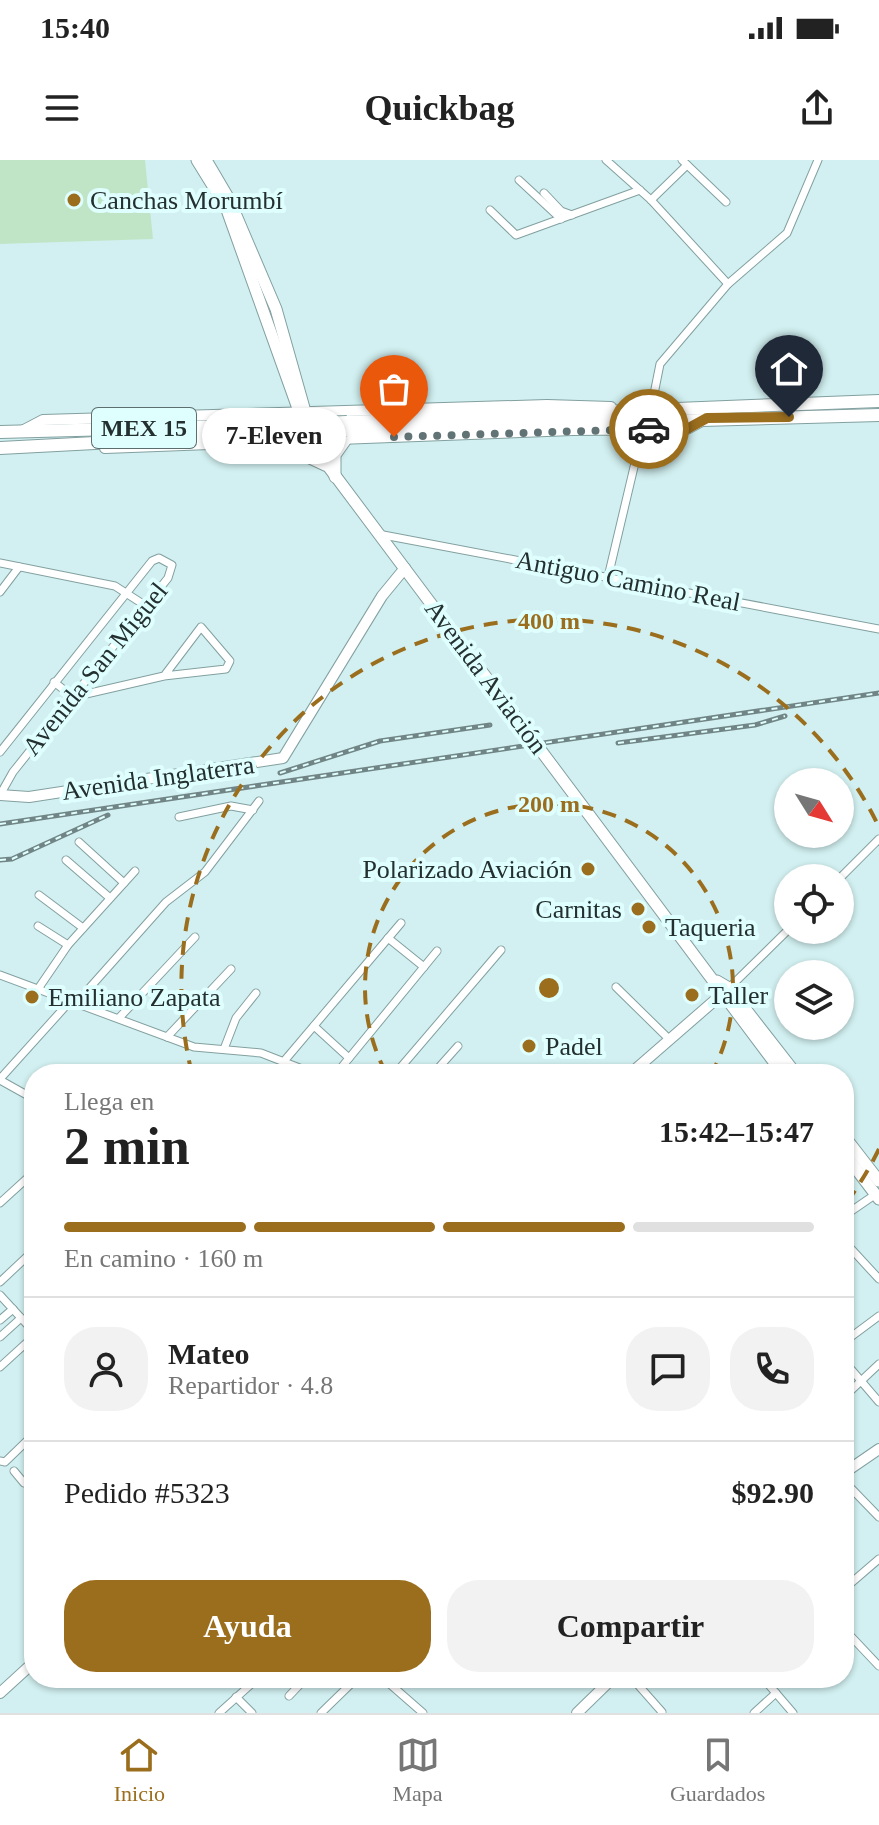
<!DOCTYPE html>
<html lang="es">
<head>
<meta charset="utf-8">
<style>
  :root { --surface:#fff; --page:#f2f2f2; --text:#222; --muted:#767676; --line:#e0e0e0; --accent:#9b6e1e }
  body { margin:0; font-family:Georgia,serif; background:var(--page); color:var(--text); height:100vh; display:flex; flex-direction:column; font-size:30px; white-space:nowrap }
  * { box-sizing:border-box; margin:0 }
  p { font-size:26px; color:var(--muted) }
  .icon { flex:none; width:44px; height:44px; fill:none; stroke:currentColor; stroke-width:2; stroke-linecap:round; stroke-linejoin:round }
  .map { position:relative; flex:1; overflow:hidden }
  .panel { position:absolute; left:24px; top:904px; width:830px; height:624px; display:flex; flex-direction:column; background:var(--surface); border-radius:32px; box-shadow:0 2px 6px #0004 }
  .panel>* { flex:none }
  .needle { width:52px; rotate:127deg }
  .fabs { position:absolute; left:774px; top:608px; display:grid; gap:16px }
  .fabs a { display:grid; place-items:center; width:80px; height:80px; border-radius:50%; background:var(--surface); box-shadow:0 2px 6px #0004; font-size:40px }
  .pin { position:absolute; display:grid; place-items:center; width:68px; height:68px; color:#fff; margin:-82px -34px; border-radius:50% 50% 50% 0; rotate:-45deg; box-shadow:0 0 8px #0007 }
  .pin .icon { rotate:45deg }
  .courier { position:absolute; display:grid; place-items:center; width:80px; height:80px; margin:-40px; border:6px solid #9b6e1e; border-radius:50%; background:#fff; color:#222; box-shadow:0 2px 10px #0007 }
  .bubble { position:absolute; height:56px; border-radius:28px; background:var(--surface); box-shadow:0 2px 6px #0004; font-size:26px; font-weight:800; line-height:56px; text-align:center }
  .summary em { font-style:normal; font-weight:800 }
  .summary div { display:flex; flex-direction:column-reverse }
  .summary { display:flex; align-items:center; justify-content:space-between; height:136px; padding:0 40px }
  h1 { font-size:52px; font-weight:800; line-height:60px }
  .bar { display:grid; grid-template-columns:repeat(4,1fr); gap:12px 8px; align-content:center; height:96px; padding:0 40px }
  .bar i { height:10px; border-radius:6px; background:var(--line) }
  .bar .active { background:var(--accent) }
  .bar p { grid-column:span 4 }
  .line { display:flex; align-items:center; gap:20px; padding:0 40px; border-top:2px solid var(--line) }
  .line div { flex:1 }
  .round { display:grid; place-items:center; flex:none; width:84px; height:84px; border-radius:32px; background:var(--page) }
  .cta { display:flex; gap:16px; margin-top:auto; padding:16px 40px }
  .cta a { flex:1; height:92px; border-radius:32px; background:var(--accent); color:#fff; font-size:32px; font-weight:800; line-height:92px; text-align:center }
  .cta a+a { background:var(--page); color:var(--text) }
  .status { display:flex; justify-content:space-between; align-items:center; height:56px; padding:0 40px; background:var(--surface); direction:ltr }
  .status svg { height:22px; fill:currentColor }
  header { display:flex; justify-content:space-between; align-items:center; height:104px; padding:0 40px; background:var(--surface); font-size:36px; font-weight:800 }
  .dock { display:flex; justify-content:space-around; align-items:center; height:112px; border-top:2px solid var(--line); background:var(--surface); font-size:22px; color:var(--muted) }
  .dock a { display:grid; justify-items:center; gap:4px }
  .dock .active { color:var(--accent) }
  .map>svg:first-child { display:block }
  .green { fill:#c0e5c6 }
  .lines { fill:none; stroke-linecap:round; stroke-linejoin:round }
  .street-casing { stroke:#83a0a0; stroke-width:9 }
  .secondary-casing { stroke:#83a0a0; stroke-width:12 }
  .primary-casing { stroke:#83a0a0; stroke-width:13 }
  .highway-casing { stroke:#83a0a0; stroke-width:14 }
  .street { stroke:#fff; stroke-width:7 }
  .secondary { stroke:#fff; stroke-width:10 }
  .primary { stroke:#fff; stroke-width:11 }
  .highway { stroke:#fff; stroke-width:12 }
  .rail-casing { stroke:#718586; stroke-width:5 }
  .rail { stroke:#dffefe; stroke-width:2; stroke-dasharray:6; stroke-linecap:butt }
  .highway-bridge-casing { stroke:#83a0a0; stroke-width:14; stroke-linecap:butt }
  .highway-bridge { stroke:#fff; stroke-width:12 }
  .done { stroke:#617374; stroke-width:8; stroke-dasharray:0 14.4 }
  .route { stroke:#9b6e1e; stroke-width:10 }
  .ring { fill:none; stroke:#9b6e1e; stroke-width:4; stroke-dasharray:14 10 }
  .poi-dot { fill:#9b6e1e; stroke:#dffefe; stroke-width:3 }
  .labels { text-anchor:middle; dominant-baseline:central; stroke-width:8; stroke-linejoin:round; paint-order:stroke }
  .shield { fill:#dffefe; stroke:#5c6e6e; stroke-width:2 }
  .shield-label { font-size:24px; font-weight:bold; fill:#243030 }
  .poi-label { font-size:26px; fill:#243030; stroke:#dffefe; text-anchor:start }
  .street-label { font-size:26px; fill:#243030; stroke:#dffefe }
  .centre { fill:#9b6e1e; stroke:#dffefe; stroke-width:4 }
  .ring-label { font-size:24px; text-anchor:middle; font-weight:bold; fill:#9b6e1e; stroke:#dffefe; stroke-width:8; stroke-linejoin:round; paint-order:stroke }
</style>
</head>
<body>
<div class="status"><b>15:40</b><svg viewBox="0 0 49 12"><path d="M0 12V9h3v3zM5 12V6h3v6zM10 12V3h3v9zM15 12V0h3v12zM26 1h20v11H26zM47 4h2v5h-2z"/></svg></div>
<header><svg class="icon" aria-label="menu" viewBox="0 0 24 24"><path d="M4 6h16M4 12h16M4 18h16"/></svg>Quickbag<svg class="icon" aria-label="share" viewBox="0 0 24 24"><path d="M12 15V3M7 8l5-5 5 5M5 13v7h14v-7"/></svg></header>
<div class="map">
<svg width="879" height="1553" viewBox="0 0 879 1553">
  <rect width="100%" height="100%" fill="#d2f0f1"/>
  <!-- green -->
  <polygon class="green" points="0,0 145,0 153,79 0,84"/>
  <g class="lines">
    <!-- street casing -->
    <g class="street-casing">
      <g id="street">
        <polyline points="606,0 651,40 728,124"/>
        <polyline points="682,0 726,42"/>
        <polyline points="519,20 561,59"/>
        <polyline points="544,33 561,51 572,55"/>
        <polyline points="651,40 687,5"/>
        <polyline points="490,50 516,75 640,30"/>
        <polyline points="651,249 660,204 728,124 787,73 818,0"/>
        <polyline points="378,374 879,469"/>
        <polyline points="0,403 115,426 146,446"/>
        <polyline points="608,417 643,269"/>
        <polyline points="0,432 19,407"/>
        <polyline points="54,522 73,537 164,516 226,509 230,501 201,467 164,516"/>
        <polyline points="0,592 152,401 159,398 172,405 168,418 13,612 0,635"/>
        <polyline points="179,657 231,646 253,650"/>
        <polyline points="79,682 124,723"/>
        <polyline points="66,700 110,738"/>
        <polyline points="840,718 879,679"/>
        <polyline points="39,735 83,768"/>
        <polyline points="38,766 68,785"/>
        <polyline points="388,778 424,807"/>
        <polyline points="0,815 194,887 261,893 315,914"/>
        <polyline points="616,827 670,880"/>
        <polyline points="38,829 68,785 135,711"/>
        <polyline points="727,830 788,770"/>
        <polyline points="77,842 166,742 205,712 259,641"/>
        <polyline points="119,858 195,777"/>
        <polyline points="314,866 349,898"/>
        <polyline points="167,877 231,809"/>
        <polyline points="224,889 236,858 256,833"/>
        <polyline points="285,900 401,763"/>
        <polyline points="562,913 563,914"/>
        <polyline points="336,914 437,791"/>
        <polyline points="395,914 501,790"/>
        <polyline points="433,914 458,886"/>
        <polyline points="0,919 64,848"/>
        <polyline points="0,920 34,939"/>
        <polyline points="0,1043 34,1012"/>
        <polyline points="844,1056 876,1034"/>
        <polyline points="844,1081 879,1119"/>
        <polyline points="0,1122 34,1090"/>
        <polyline points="0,1135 34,1172"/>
        <polyline points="0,1160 13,1149"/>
        <polyline points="0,1177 21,1158"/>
        <polyline points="844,1182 879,1156"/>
        <polyline points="844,1201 879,1242"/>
        <polyline points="0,1207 34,1176"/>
        <polyline points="844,1237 879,1204"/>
        <polyline points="29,1297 34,1302"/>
        <polyline points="0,1301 5,1302 34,1274"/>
        <polyline points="14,1311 24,1323 34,1314"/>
        <polyline points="844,1321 879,1357"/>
        <polyline points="844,1429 879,1399"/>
        <polyline points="844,1469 879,1506"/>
        <polyline points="383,1518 423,1553"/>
        <polyline points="632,1518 662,1552"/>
        <polyline points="763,1518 793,1553"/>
        <polyline points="289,1536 306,1518"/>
        <polyline points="236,1537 252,1553"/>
        <polyline points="219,1553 258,1518"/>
        <polyline points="321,1553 357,1518"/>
        <polyline points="754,1553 776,1533"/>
      </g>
    </g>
    <!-- secondary casing -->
    <g class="secondary-casing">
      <g id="secondary">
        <polyline points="22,271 43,260 547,245 611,247"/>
        <polyline points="105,288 573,270 687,269 702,261"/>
        <polyline points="0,635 29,637 283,598 382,436 405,408"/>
        <polyline points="630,914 722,834"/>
        <polyline points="844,1313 879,1289"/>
        <polyline points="0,1533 34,1502"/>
        <polyline points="577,1553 613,1518"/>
      </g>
    </g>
    <!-- primary casing -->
    <g class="primary-casing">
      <g id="primary">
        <polyline points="197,0 226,47 310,282 783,914"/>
        <polyline points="206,0 229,39 276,149 306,255"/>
        <polyline points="278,283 325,305"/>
        <polyline points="335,317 335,295 347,278"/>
        <polyline points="717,821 729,828 796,914"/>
        <polyline points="844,976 879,1021"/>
        <polyline points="844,993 879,1039"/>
      </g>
    </g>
    <!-- highway casing -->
    <g class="highway-casing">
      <g id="highway">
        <polyline points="347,262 879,241"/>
        <polyline points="346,270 879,255"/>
        <polyline points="0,272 267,265"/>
        <polyline points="0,288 265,274"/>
      </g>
    </g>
    <!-- street -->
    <use href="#street" class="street"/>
    <!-- secondary -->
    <use href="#secondary" class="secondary"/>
    <!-- primary -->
    <use href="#primary" class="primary"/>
    <!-- highway -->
    <use href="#highway" class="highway"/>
    <!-- rail casing -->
    <g class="rail-casing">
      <g id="rail">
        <polyline points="618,583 755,565 785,556"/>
        <polyline points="280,613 380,581 490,565"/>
        <polyline points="0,664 879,533"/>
        <polyline points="0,700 12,699 108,655"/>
      </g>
    </g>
    <!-- rail -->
    <use href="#rail" class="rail"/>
    <!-- highway-bridge casing -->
    <g class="highway-bridge-casing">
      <g id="highway-bridge">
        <polyline points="267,265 347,262"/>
        <polyline points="265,274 346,270"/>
      </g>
    </g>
    <!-- highway-bridge -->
    <use href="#highway-bridge" class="highway-bridge"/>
  </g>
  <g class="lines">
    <!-- done -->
    <polyline class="done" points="394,277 649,269"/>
    <!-- route -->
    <polyline class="route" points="649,269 687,269 707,258 789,257"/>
  </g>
  <!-- distance rings -->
  <g class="ring">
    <path d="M386 913A184 184 0 1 1 712 913"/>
    <path d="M879 989A367 367 0 0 1 844 1046M192 914A367 367 0 0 1 879 667"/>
  </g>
  <!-- markers -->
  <g class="poi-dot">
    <circle cx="74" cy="40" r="8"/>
    <circle cx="588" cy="709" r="8"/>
    <circle cx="638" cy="749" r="8"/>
    <circle cx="649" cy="767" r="8"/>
    <circle cx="692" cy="835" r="8"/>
    <circle cx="32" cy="837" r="8"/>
    <circle cx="529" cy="886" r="8"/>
  </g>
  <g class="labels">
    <!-- shield labels -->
    <rect class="shield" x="92" y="248" width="104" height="40" rx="6"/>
    <g class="shield-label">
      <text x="144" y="268">MEX 15</text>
    </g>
    <!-- poi labels -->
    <g class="poi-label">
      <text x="90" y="40">Canchas Morumbí</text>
      <text x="572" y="709" text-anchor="end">Polarizado Aviación</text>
      <text x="622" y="749" text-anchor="end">Carnitas</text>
      <text x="665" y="767">Taqueria</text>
      <text x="708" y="835">Taller</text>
      <text x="48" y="837">Emiliano Zapata</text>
      <text x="545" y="886">Padel</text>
    </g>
    <!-- street labels -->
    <g class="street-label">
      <text transform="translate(628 421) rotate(11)">Antiguo Camino Real</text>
      <text transform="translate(95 509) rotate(-51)">Avenida San Miguel</text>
      <text transform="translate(486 517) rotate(53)">Avenida Aviación</text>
      <text transform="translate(158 618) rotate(-8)">Avenida Inglaterra</text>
    </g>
  </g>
  <circle cx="549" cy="828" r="12" class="centre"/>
  <g class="ring-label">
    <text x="549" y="469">400 m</text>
    <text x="549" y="652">200 m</text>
  </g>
</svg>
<div class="fabs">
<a><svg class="needle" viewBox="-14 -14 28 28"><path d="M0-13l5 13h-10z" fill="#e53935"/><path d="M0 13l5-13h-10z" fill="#767676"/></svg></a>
<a><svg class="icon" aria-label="locate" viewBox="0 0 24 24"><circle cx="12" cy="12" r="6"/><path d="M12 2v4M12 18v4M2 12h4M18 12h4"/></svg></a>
<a><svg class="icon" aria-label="layers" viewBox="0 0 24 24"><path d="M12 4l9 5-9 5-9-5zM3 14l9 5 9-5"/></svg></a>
</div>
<div class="pin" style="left:394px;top:277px;background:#ea580c"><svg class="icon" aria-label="bag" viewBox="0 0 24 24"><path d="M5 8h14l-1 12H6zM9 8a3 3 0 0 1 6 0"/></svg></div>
<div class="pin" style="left:789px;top:257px;background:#1f2937"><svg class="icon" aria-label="home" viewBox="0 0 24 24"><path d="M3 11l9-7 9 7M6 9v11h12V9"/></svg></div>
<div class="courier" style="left:649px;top:269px"><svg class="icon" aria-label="car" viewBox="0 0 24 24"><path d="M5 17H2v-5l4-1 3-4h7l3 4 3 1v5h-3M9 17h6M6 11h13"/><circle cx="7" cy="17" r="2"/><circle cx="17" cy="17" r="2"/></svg></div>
<div class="bubble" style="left:202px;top:248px;width:144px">7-Eleven</div>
<section class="panel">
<div class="summary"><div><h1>2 min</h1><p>Llega en</p></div><em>15:42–15:47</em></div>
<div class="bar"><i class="active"></i><i class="active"></i><i class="active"></i><i></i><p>En camino · 160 m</p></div>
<div class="line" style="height:144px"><a class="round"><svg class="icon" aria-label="person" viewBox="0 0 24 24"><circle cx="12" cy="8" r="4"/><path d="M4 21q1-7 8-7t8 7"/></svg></a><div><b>Mateo</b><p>Repartidor · 4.8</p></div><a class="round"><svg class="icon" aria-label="chat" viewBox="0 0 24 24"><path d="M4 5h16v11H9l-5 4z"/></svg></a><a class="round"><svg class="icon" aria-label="phone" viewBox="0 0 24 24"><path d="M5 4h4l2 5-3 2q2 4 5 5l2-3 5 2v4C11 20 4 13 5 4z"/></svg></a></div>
<div class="line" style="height:104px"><div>Pedido #5323</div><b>$92.90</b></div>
<div class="cta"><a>Ayuda</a><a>Compartir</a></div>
</section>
</div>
<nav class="dock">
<a class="active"><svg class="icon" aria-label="home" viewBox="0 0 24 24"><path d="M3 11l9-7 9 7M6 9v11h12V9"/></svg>Inicio</a>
<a><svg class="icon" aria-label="map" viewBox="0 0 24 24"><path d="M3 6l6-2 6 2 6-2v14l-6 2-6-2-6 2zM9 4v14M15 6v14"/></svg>Mapa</a>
<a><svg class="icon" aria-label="saved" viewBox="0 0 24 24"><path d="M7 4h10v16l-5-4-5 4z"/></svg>Guardados</a>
</nav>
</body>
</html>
